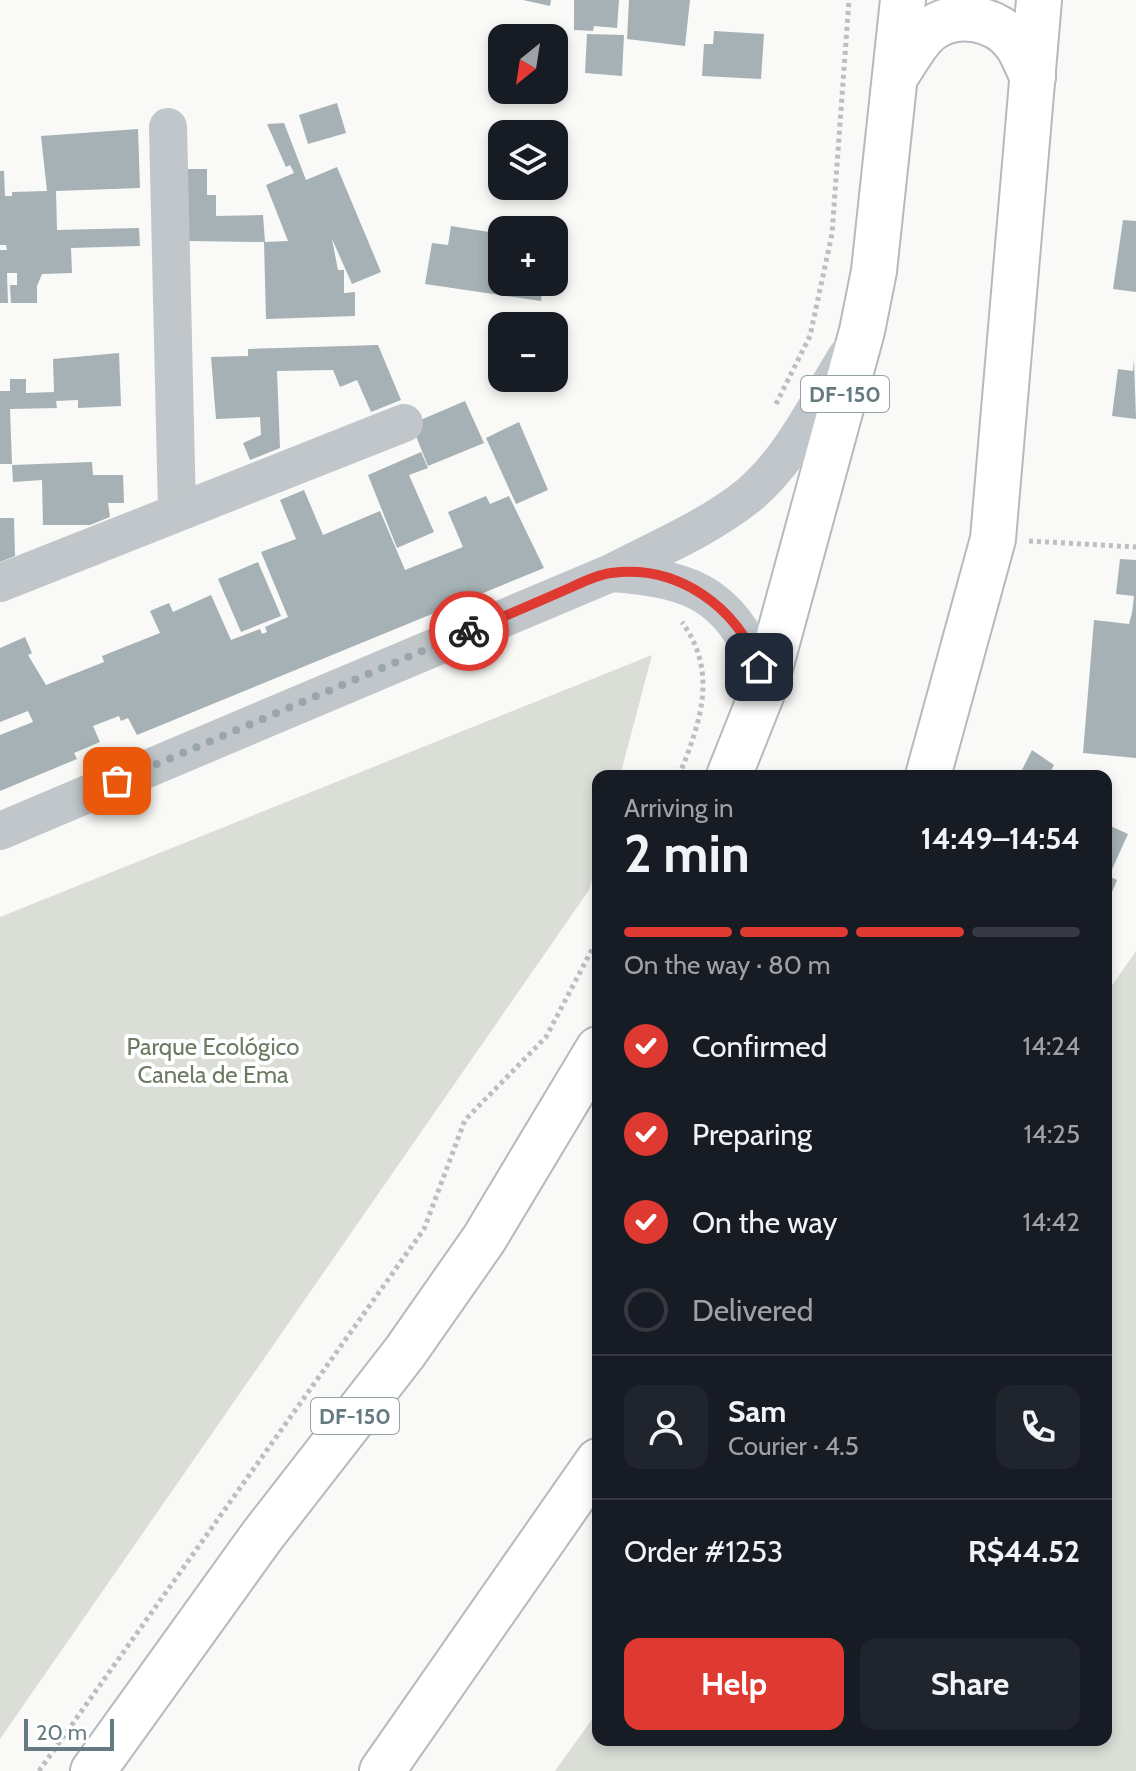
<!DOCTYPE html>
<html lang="en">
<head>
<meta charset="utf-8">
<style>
  :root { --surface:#171b24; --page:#20242c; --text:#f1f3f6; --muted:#9ea1a6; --line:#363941; --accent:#df3a31 }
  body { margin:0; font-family:Cabin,sans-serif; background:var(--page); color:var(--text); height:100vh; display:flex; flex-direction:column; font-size:30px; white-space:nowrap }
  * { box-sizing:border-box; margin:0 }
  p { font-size:26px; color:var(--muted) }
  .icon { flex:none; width:44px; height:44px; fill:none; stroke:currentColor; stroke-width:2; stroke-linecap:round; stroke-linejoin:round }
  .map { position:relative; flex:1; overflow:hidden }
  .sheet { position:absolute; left:592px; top:770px; width:520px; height:976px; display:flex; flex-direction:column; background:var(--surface); border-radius:16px; box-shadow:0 4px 12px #0003 }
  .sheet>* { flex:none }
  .needle { width:52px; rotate:210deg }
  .controls { position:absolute; left:488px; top:24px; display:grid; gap:16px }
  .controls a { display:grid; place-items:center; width:80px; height:80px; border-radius:16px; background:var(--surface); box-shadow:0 4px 12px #0003; font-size:40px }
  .scale { position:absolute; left:24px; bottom:20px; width:90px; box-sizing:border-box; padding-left:8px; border:4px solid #657a81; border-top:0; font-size:22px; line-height:28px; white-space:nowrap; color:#657a81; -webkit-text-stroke:6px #fff; paint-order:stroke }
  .pin { position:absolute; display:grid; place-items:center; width:68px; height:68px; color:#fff; margin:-34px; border-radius:16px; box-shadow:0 4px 12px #0006 }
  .courier { position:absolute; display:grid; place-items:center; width:80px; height:80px; margin:-40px; border:6px solid #df3a31; border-radius:50%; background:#fff; color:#222; box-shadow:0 2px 10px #0007 }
  .head em { font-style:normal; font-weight:700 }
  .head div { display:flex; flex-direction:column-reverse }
  .head { display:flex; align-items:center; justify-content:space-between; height:136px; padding:0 32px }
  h1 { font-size:52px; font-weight:700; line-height:60px }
  .bar { display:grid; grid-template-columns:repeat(4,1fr); gap:12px 8px; align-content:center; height:96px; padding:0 32px }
  .bar i { height:10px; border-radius:6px; background:var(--line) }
  .bar .current { background:var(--accent) }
  .bar p { grid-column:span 4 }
  .line { display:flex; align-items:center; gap:20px; padding:0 32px; border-top:2px solid var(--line) }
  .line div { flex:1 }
  .round { display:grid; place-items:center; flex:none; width:84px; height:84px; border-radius:16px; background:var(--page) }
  ol { padding:0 32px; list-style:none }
  li { display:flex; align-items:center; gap:24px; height:88px }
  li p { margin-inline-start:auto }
  li .icon { padding:8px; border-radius:50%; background:var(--accent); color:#fff; stroke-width:4 }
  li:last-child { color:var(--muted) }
  li i { width:44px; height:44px; border:4px solid var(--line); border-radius:50% }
  .primary-button { display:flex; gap:16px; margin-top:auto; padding:16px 32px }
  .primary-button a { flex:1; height:92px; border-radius:16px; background:var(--accent); color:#fff; font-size:32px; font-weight:700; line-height:92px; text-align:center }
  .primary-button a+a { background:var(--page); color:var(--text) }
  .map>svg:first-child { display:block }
  .green { fill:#daded6 }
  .building { fill:#a5b1b4 }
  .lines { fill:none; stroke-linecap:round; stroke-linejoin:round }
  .major-casing { stroke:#b4babd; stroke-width:48 }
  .path { stroke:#bbbfc1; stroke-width:5; stroke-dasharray:4 4; stroke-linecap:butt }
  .minor { stroke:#c0c6c9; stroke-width:38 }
  .major { stroke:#fff; stroke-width:44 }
  .done { stroke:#99a6aa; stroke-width:8; stroke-dasharray:0 14.4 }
  .route { stroke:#df3a31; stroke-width:10 }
  .labels { text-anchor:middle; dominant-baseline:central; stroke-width:8; stroke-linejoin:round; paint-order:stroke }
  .shield { fill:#fff; stroke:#93a2a7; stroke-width:2 }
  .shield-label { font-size:22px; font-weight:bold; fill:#657a81 }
  .park-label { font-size:24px; fill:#6c7a64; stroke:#fff }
</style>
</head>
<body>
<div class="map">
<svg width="1136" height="1771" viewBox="0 0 1136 1771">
  <rect width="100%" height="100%" fill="#f9f9f7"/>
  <!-- green -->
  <g class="green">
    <polygon points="652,655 620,776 598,776 598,856 589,890 0,1739 0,917"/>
    <polygon points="1136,951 1136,1771 555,1771 598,1711 598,1740 1106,1740 1106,994"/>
  </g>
  <!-- building -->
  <g class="building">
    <polygon points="523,0 551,0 550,6"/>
    <polygon points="574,0 619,0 617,28 594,26 593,31 574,30"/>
    <polygon points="629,0 690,0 685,46 627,39"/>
    <polygon points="714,31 764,34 761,79 702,76 704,44 713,44"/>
    <polygon points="587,34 624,35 622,76 585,73"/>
    <polygon points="337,103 346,133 308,144 299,115"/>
    <polygon points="284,123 306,180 337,167 381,272 352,284 332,239 338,270 344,270 344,293 355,292 355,316 266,319 264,242 189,241 187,169 207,169 207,195 216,195 216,216 263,215 265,242 288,241 266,185 294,173 290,165 286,167 267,124"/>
    <polygon points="138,129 140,188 56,191 57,230 139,228 140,246 71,248 72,273 42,274 37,286 37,303 11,303 10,285 17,285 17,273 7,273 8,303 0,303 0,250 7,250 6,245 0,245 0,171 4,171 5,196 12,196 12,192 47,191 41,136"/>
    <polygon points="1123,220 1136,221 1136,292 1113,289"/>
    <polygon points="451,226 502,234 502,282 543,282 541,301 425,284 432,243 448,245"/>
    <polygon points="378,345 401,400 371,412 357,380 340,387 333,370 277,371 280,448 250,460 243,443 261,435 260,417 216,419 211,357 248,356 248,349"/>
    <polygon points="119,353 121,406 78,408 78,400 56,401 57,408 10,409 12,464 0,464 0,391 10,391 10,379 26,379 26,393 54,392 53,359"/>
    <polygon points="1134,359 1136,419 1112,416 1118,369 1133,371"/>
    <polygon points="465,401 484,443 428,466 411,424"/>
    <polygon points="519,422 548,490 516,504 486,438"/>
    <polygon points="421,452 428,468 409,475 434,532 397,548 368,475"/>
    <polygon points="92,462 93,475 123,475 124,503 108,503 110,517 90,525 43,525 42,480 13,482 12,465"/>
    <polygon points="304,490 323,535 380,511 405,570 463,547 448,512 486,496 490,504 509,496 544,568 137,735 128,718 121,721 119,716 93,726 100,742 74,753 77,759 0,791 0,735 33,722 28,711 0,722 0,648 25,637 32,653 28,655 46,685 104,662 102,656 160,633 150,611 169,603 173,612 211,595 231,640 260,629 262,634 267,632 265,627 288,617 261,552 296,539 280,500"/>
    <polygon points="0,518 14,518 15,556 0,562"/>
    <polygon points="1120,559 1136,560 1136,758 1083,753 1094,620 1129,624 1132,613 1134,596 1116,594"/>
    <polygon points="258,562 281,616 241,632 218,579"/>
    <polygon points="1032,750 1054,765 1048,776 1019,776"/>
    <polygon points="1106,824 1128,834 1109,876 1117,880 1106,906"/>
  </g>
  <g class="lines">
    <!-- major casing -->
    <g class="major-casing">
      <g id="major">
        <path d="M 897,74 C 907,60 917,39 931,29 C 957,10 998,18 1016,44 C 1023,53 1027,67 1033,77"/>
        <polyline points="729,776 766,683 862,331 874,271 903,0"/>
        <polyline points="928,776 993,539 1039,0"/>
        <polyline points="93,1771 262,1536 405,1352 484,1239 598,1049"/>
        <polyline points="382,1771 598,1461"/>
      </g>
    </g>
    <!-- path -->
    <g class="path">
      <polyline points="776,404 810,336 832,234 849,0"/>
      <polyline points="1029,541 1136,547"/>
      <path d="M 679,776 C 700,722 719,674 682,622"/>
      <polyline points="39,1771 424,1229 465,1120 546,1037 598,938"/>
    </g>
    <!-- minor -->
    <g class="minor">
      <polyline points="168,127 177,511"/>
      <path d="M 611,573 C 700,579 733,598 766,683"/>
      <polyline points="0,583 404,423"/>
      <path d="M 0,831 L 611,573 C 657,549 708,528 749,495 C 792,459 818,402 847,356"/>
    </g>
    <!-- major -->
    <use href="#major" class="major"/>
  </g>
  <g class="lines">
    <!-- done -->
    <polyline class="done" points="117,781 469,631"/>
    <!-- route -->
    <path class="route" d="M 469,631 C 501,618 533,604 565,590 C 579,584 595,575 611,573 C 678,564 737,607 759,667"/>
  </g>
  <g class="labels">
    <!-- shield labels -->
    <g class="shield">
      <rect x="801" y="376" width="88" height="36" rx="6"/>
      <rect x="311" y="1398" width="88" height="36" rx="6"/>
    </g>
    <g class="shield-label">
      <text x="845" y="394">DF-150</text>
      <text x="355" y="1416">DF-150</text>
    </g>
    <!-- park labels -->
    <g class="park-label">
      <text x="213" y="1046">Parque Ecológico<tspan x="213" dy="28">Canela de Ema</tspan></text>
    </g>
  </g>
</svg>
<div class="controls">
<a><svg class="needle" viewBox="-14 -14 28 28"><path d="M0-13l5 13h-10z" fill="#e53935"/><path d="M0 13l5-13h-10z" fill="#9ea1a6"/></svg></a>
<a><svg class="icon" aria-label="layers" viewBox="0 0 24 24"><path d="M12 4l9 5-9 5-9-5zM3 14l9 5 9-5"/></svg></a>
<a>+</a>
<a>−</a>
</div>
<div class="scale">20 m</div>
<div class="pin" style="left:117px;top:781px;background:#ea580c"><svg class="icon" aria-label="bag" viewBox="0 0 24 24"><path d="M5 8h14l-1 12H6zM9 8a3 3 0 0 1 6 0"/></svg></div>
<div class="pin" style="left:759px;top:667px;background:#1f2937"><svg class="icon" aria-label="home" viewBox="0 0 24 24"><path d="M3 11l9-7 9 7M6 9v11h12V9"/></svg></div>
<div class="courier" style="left:469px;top:631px"><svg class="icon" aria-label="bike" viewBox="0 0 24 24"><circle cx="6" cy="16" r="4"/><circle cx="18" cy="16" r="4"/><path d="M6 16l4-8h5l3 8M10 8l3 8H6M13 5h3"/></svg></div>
<section class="sheet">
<div class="head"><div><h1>2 min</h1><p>Arriving in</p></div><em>14:49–14:54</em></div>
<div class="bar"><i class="current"></i><i class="current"></i><i class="current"></i><i></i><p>On the way · 80 m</p></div>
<ol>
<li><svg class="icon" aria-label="check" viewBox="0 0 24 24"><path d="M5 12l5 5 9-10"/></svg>Confirmed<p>14:24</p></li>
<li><svg class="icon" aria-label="check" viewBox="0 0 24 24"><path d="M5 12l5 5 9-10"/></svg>Preparing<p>14:25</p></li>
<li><svg class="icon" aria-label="check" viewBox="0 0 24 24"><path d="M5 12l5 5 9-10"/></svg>On the way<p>14:42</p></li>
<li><i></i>Delivered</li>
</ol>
<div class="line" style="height:144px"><a class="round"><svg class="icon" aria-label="person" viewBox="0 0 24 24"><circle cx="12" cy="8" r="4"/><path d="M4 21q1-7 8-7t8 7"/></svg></a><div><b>Sam</b><p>Courier · 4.5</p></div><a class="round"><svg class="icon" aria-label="phone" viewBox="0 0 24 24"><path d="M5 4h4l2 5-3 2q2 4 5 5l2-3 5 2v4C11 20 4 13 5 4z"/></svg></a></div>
<div class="line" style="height:104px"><div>Order #1253</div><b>R$44.52</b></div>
<div class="primary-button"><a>Help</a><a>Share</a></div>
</section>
</div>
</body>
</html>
